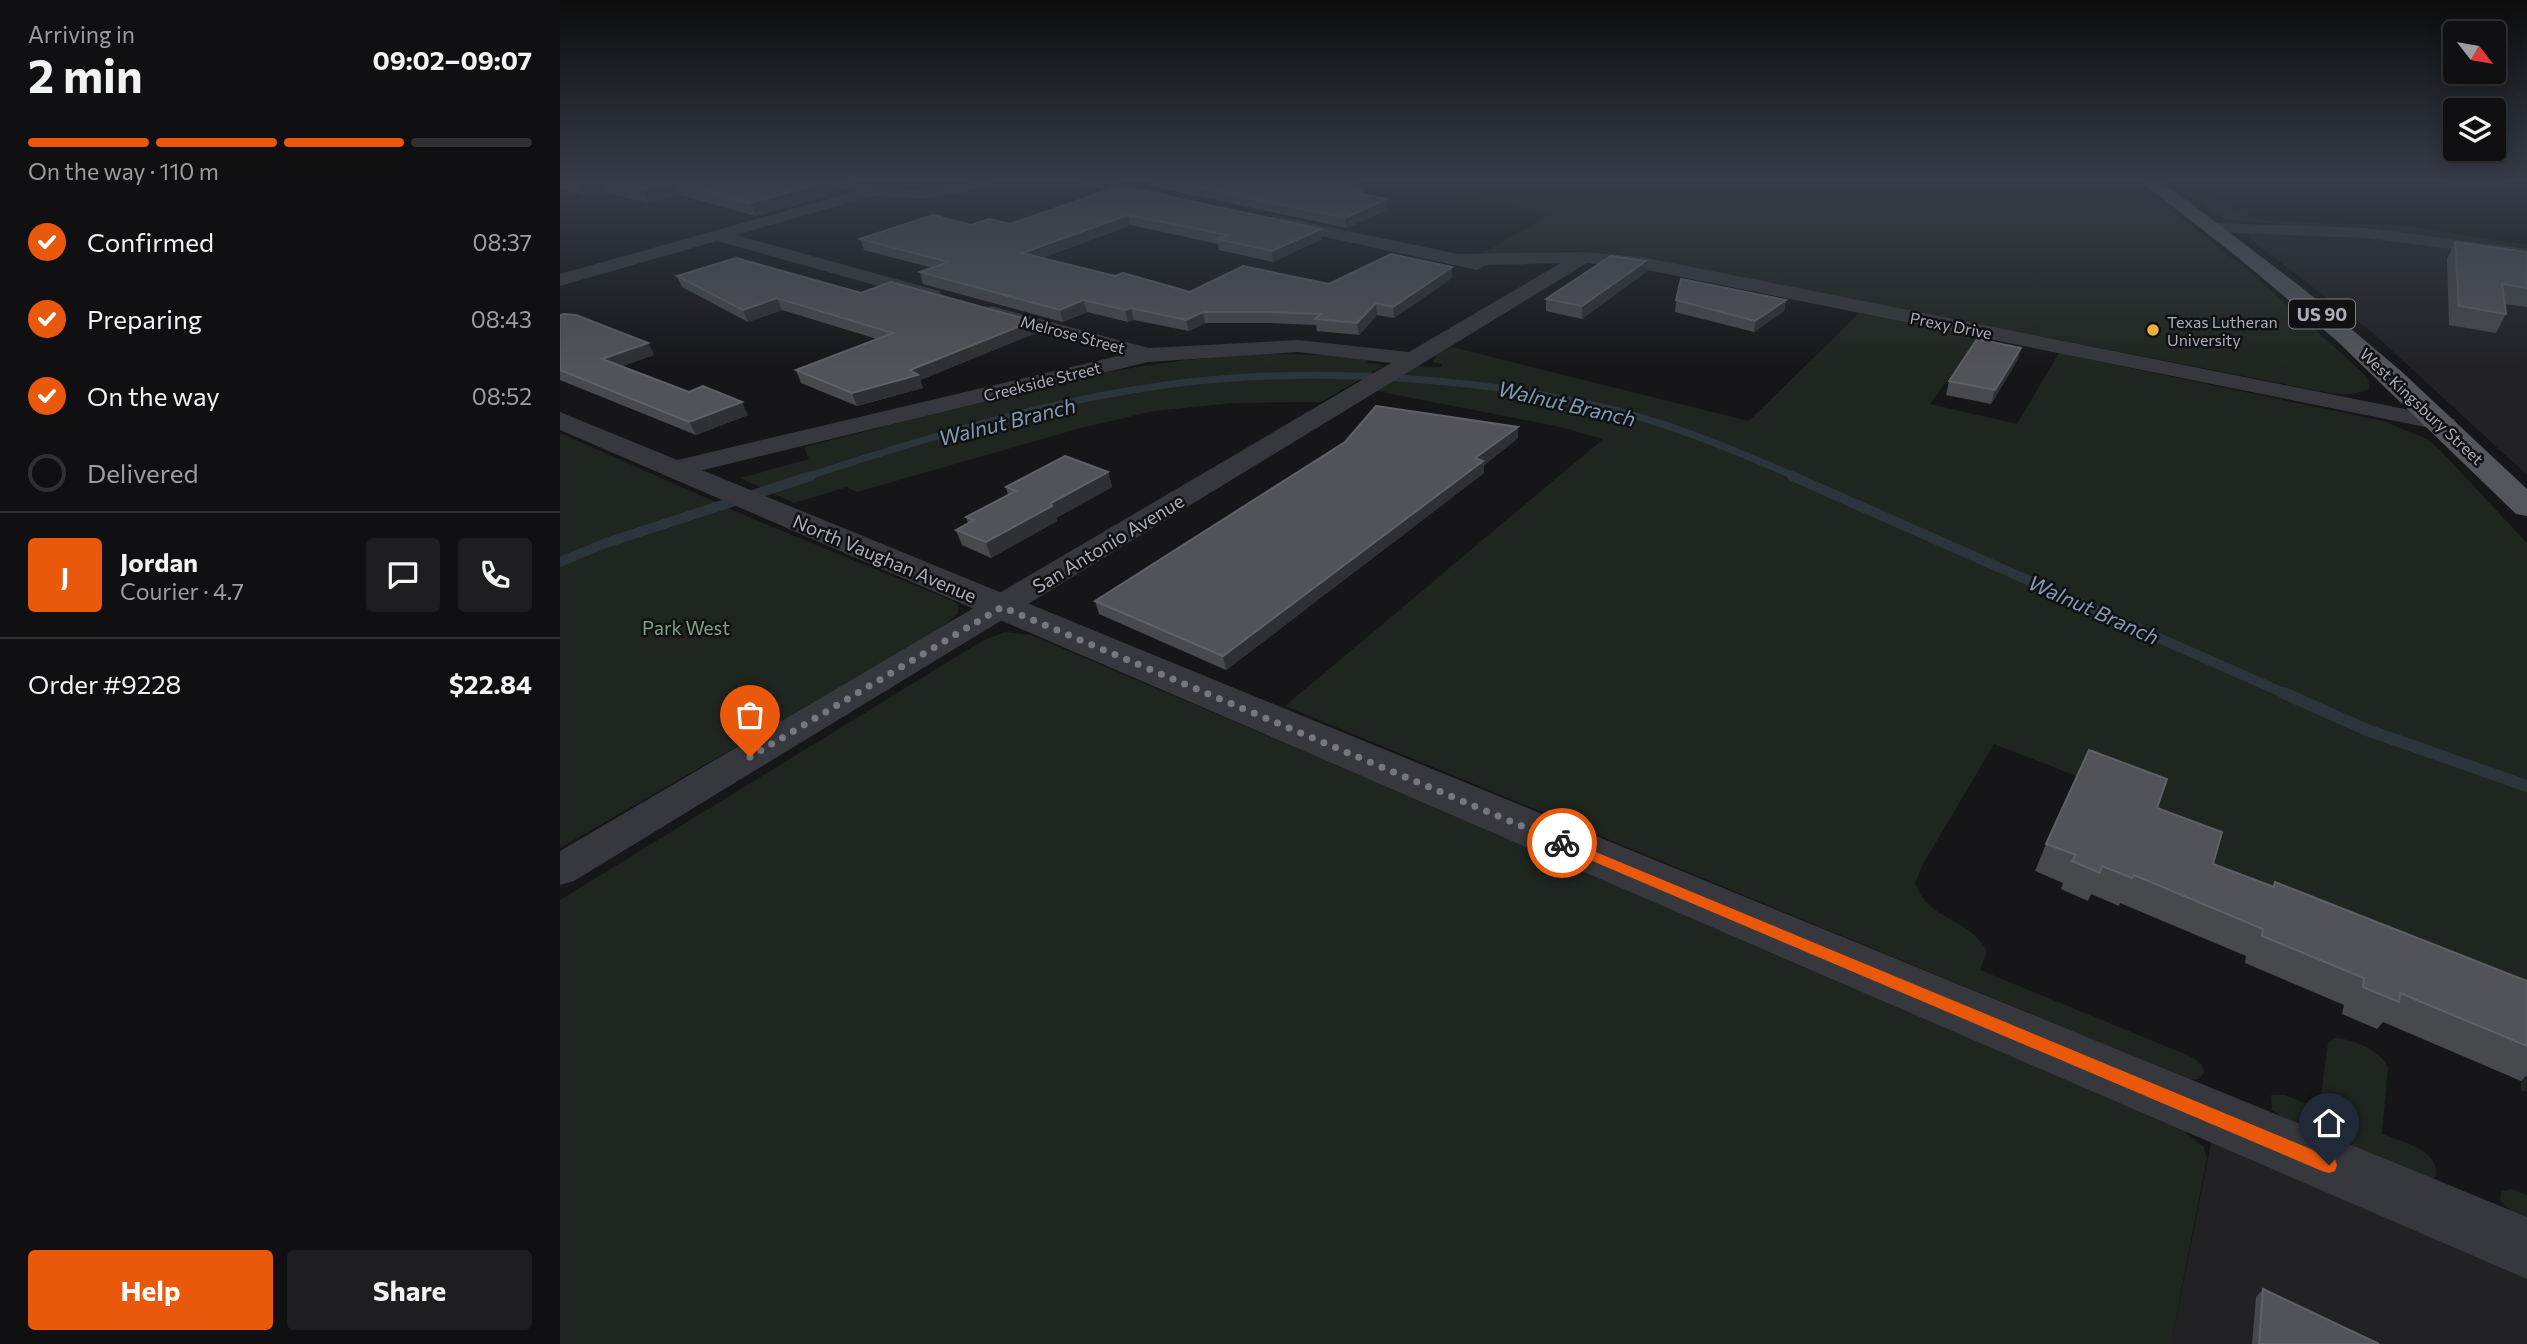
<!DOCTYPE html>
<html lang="en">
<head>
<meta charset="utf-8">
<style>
  :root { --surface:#101012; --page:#1e1e20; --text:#f1f3f6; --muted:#9c9d9f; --line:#303032; --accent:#ea580c }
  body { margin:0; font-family:Commissioner,sans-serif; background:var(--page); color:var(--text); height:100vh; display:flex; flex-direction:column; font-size:26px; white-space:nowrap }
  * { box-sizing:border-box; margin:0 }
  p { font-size:23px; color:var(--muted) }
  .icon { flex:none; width:38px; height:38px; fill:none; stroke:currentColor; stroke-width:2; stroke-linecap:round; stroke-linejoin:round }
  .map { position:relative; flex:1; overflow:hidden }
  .panel { display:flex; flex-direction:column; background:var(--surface); width:560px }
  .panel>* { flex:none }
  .needle { width:46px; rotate:121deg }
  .buttons { position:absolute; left:1883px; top:21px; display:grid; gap:14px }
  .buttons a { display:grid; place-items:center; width:63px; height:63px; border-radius:7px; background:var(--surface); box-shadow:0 4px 18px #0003,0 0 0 2px var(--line); font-size:35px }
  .pin { position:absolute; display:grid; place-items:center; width:60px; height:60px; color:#fff; margin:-72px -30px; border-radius:50% 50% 50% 0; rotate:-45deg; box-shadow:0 0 7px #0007 }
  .pin .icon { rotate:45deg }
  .courier { position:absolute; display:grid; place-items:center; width:70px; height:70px; margin:-35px; border:5px solid #ea580c; border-radius:50%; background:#fff; color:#222; box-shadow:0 2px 9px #0007 }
  .summary em { font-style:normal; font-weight:700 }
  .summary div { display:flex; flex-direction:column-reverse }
  .summary { display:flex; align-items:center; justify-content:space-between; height:119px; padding:0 28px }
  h1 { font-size:46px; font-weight:700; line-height:52px }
  .bar { display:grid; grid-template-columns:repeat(4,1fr); gap:10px 7px; align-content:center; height:84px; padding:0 28px }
  .bar i { height:9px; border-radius:5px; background:var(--line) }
  .bar .active { background:var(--accent) }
  .bar p { grid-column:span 4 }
  .line { display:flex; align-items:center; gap:18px; padding:0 28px; border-top:2px solid var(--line) }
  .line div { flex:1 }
  .round { display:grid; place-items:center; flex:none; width:74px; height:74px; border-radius:7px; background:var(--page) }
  ol { padding:0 28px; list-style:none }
  li { display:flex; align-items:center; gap:21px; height:77px }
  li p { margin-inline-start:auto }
  li .icon { padding:7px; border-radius:50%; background:var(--accent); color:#fff; stroke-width:4 }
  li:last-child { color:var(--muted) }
  li i { width:38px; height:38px; border:4px solid var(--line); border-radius:50% }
  .cta { display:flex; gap:14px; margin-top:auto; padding:14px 28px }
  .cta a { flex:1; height:80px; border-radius:7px; background:var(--accent); color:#fff; font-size:28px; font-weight:700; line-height:80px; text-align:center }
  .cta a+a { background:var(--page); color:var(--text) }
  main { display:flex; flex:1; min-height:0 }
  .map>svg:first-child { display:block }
  .built { fill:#222225 }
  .green { fill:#1e261f }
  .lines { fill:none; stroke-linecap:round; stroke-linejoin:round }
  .stream-far2 { stroke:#2c353c; stroke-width:7 }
  .stream-far1 { stroke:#2c353c; stroke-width:10 }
  .stream { stroke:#2c353c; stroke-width:12 }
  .minor { fill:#37383d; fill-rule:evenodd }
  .tertiary { fill:#37383d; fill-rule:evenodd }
  .primary { fill:#53555c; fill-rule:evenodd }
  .wall { fill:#47494d }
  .shaded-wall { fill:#2f3033 }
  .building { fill:#525359; stroke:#5f6168; stroke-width:2 }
  .route { fill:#ea580c }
  .done { stroke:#757880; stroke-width:7; stroke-dasharray:0 12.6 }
  .poi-dot { fill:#f2b134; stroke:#111113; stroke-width:2.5 }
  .labels { text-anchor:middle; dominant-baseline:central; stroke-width:5; stroke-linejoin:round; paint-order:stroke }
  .far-poi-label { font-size:16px; fill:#a8adb8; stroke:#111113; text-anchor:start }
  .far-street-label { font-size:16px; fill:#a8adb8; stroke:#111113 }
  .shield { fill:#111113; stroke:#7b7e86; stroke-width:2 }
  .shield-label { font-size:18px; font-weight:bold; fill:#a8adb8 }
  .street-label { font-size:19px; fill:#a8adb8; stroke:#111113 }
  .park-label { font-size:19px; fill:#7fa381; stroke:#111113 }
  .water-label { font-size:21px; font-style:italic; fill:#7f9bb3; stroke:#111113 }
</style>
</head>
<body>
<main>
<section class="panel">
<div class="summary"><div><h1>2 min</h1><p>Arriving in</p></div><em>09:02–09:07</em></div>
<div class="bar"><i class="active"></i><i class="active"></i><i class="active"></i><i></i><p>On the way · 110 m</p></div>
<ol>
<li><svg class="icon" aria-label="check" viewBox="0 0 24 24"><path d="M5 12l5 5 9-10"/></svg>Confirmed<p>08:37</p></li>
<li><svg class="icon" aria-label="check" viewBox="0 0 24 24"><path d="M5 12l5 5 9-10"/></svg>Preparing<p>08:43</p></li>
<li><svg class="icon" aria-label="check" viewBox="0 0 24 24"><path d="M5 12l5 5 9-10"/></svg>On the way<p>08:52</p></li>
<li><i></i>Delivered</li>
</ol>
<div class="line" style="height:126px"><b class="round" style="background:var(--accent);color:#fff">J</b><div><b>Jordan</b><p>Courier · 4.7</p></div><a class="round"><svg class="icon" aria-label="chat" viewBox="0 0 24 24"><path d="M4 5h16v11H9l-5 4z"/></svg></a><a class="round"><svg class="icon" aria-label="phone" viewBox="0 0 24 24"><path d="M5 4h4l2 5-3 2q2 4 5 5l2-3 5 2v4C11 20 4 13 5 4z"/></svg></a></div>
<div class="line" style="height:91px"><div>Order #9228</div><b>$22.84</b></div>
<div class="cta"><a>Help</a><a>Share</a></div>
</section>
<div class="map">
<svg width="1967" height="1344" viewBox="0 0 1967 1344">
  <rect width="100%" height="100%" fill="#161618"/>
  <!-- built -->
  <g class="built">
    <polygon points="1688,233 1783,234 1967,256 1967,475 1814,334 1690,239"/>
    <polygon points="1653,1133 1967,1269 1967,1344 1611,1344"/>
  </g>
  <!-- green -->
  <g class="green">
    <path d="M 281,180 L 415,180 C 366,195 330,192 281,180 Z"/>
    <path d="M 814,180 L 1572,180 L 1689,271 L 1803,373 L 1809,381 L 1809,389 C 1788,399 1766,392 1744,388 L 1067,255 L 1009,251 L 919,255 L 992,214 Z"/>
    <polygon points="1604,180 1626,180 1673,210 1706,221 1847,226 1967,245 1967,251 1818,231 1666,220"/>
    <path d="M 1299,313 L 1419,337 L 1370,404 L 1457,424 L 1499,353 L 1823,421 L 1867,439 L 1880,450 L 1967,543 L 1967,1092 L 1961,1090 L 1961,1081 L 1698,910 L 1594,806 L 1434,744 L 1362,866 L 1355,883 C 1369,922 1409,917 1427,951 L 1420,970 L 1632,1057 L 1642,1065 L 1644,1073 L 1638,1079 L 1629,1079 L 725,706 L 1043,439 L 996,426 L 817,391 L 856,366 L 881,367 L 882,364 L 872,362 L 879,353 L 891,347 L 1189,421 Z"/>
    <path d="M 713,354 L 765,355 L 820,361 L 807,361 L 807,363 L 825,365 L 761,402 L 674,403 L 594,411 L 521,428 L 297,492 L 287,487 L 234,503 L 180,478 L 249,459 L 244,447 C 398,409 553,357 713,354 Z"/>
    <polygon points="0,433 205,524 393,601 398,604 398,613 383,628 0,848"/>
    <polygon points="445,632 471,635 1613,1122 1644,1147 1647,1158 1611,1344 0,1344 0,900 422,641"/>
    <path d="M 1774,1038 C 1793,1039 1820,1050 1828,1067 L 1822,1134 C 1843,1143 1880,1149 1876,1177 L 1870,1179 L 1722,1117 L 1712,1110 L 1711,1095 L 1725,1095 L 1759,1109 L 1768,1043 Z"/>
    <polygon points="1951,1189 1967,1195 1967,1221 1955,1216 1940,1200 1941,1191"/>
  </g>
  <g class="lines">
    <!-- stream-far2 -->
    <path class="stream-far2" d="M 246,477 C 380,433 532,387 673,378 C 790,370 923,380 1037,406 C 1105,421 1172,449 1236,477"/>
    <!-- stream-far1 -->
    <g class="stream-far1">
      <polyline points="1232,476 1728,695"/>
      <polyline points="0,562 46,543 251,476"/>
    </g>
    <!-- stream -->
    <polyline class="stream" points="1724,693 1807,730 1967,786"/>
    <!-- minor -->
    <g class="minor">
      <path d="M 254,180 C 287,180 318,190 351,190 C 382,190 411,180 442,180 L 414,190 L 367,199 L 313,196 L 176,235 L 379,291 L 382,295 L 379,299 L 372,301 L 157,241 L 0,286 L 0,274 L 293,192 Z"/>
      <polygon points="517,180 547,180 608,194 610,197 602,202 520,183"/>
      <polygon points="716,216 898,254 1024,252 1082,257 1885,417 1894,419 1897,424 1894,429 1885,431 1082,269 1027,263 14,881 0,885 0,851 831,363 738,352 588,362 114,477 105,475 101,469 105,463 562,355 424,316 421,312 431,306 589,348 738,340 849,352 1001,263 926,265 917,270 710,225 707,221 710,217"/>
      <polygon points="1654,223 1807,228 1967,249 1967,259 1807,238 1648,232 1645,228"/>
    </g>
    <!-- tertiary -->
    <polygon class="tertiary" points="0,412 1967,1217 1967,1279 0,430"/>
    <!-- primary -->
    <polygon class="primary" points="1579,180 1600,180 1745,290 1841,371 1967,489 1967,516 1956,514 1776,340 1681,260"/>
  </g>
  <!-- wall -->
  <g class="wall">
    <polygon points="0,180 269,180 273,191 265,193 266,197 196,216 119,195 88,203 44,192 25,196 0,188"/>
    <polygon points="589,180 801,180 802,189 801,190 803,190 804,194 828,209 787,228 590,186"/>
    <polygon points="560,186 761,229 762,239 713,262 659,250 658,244 571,225 482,258 555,276 630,292 769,284 892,267 892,278 834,318 817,315 799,335 757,331 756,325 710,323 645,323 629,331 574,320 568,322 527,312 503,322 363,284 360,272 373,268 304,250 300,239 411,225 450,224"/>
    <polygon points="1895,242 1967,252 1967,307 1944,304 1946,314 1936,333 1889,325 1887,259"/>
    <polygon points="1086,272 1022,319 986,311 986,299"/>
    <polygon points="117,276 301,293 473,321 476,333 360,380 363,388 297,406 241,383 236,370 317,339 222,310 188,322 122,287"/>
    <polygon points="1116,300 1226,300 1224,311 1194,332 1115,312"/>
    <polygon points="0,315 88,343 94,355 62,366 188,415 136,435 0,380"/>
    <polygon points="1461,348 1457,361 1431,404 1386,395 1389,381"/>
    <polygon points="958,438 924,465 924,473 666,670 539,614 535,601"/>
    <polygon points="548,472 552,487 496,518 497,521 431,558 402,545 396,530 408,523 406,517 448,495 446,487"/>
    <polygon points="1597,808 1653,864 1712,887 1715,882 1967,981 1967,1075 1961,1081 1823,1022 1817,1029 1782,1014 1784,1005 1685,963 1686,956 1560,903 1559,906 1531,894 1528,901 1501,889 1503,883 1475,871 1486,844"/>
    <polygon points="1703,1289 1819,1344 1692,1344 1696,1297"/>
  </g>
  <!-- shaded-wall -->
  <g class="shaded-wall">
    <polygon points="31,180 39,180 44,192 25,196 18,183"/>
    <polygon points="258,180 269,180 273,191 265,193 266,197 196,216 190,203"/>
    <polygon points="801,180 802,189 785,196 784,186"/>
    <polygon points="113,182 119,195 88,203 82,190"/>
    <polygon points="827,199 828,209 787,228 785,218"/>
    <polygon points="568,215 571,225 465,264 462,253"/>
    <polygon points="761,229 762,239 713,262 712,251"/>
    <polygon points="1086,261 1086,272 1022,319 1022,306"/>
    <polygon points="892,267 892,278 834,318 833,307"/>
    <polygon points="217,298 222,310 188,322 183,310"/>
    <polygon points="523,300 527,312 503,322 500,310"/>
    <polygon points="1226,300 1224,311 1194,332 1195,321"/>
    <polygon points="816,303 817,315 799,335 797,323"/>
    <polygon points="571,308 574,320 568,322 565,310"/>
    <polygon points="643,312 645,323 629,331 626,320"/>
    <polygon points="473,321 476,333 360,380 363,388 297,406 292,393"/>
    <polygon points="88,343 94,355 49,371 42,359"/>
    <polygon points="1461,348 1457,361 1431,404 1435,390"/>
    <polygon points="182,402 188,415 136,435 129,422"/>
    <polygon points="958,427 958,438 924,465 924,473 666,670 663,656 915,458"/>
    <polygon points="548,472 552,487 496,518 497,521 431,558 426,542 491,503"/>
  </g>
  <!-- building -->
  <g class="building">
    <polygon points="8,180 31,180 18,183"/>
    <polygon points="44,180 258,180 253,181 261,183 190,203 113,182 82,190"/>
    <polygon points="604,180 800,180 784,186 803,190 797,193 827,199 785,218"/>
    <polygon points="560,186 761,229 712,251 657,239 667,235 568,215 462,253 555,276 563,273 630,292 683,266 769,284 831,254 892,267 833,307 816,303 797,323 755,319 761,314 708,312 643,312 626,320 571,308 565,310 523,300 500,310 360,272 389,262 300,239 373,215 411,225 429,219 450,224"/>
    <polygon points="1895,242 1967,252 1967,288 1942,284 1946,314 1899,306"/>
    <polygon points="1051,256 1086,261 1022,306 986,299"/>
    <polygon points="176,258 301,293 331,282 473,321 350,370 358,375 292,393 236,370 333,333 217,298 183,310 117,276"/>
    <polygon points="1121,279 1226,300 1195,321 1116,300"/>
    <polygon points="4,314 16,315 88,343 42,359 129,392 143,386 182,402 129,422 0,370 0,315"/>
    <polygon points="1417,339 1461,348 1435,390 1389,381"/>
    <polygon points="816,406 958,427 915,458 923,461 663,656 535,601 785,442"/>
    <polygon points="505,456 548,472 491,503 492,506 426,542 396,530 414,520 406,517 456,491 446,487"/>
    <polygon points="1529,750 1607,779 1597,808 1662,832 1653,864 1714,887 1715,882 1967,981 1967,1046 1840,993 1839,1002 1803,987 1804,978 1702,936 1703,929 1574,875 1572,878 1542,866 1540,873 1512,861 1516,855 1486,844"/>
    <polygon points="1703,1289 1819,1344 1699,1344"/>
  </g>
  <!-- sky -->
  <linearGradient id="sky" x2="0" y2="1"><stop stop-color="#0c0c0d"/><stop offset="0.49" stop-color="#363c48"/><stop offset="1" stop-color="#363c48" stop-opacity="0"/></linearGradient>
  <rect width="1967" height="368" fill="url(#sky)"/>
  <!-- route -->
  <polygon class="route" points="1002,838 1775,1159 1777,1165 1775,1171 1769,1173 1762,1171 997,846 995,843"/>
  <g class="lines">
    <!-- done -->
    <polyline class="done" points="190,757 442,607 1002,843"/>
  </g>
  <!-- markers -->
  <circle class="poi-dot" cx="1593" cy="330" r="7"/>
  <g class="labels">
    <!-- far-poi labels -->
    <g class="far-poi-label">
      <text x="1607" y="321">Texas Lutheran<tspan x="1607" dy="18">University</tspan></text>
    </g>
    <!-- far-street labels -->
    <g class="far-street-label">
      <text transform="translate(1391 325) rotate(11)">Prexy Drive</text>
      <text transform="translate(513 334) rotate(15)">Melrose Street</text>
      <text transform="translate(482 381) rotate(-14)">Creekside Street</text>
      <text transform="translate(1862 406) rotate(43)">West Kingsbury Street</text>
    </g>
    <!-- shield labels -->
    <rect class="shield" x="1729" y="299.5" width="66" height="29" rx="5"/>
    <g class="shield-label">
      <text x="1762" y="314">US 90</text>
    </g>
    <!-- street labels -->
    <g class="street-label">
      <text transform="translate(548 543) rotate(-31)">San Antonio Avenue</text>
      <text transform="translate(325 558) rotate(23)">North Vaughan Avenue</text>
    </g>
    <!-- park labels -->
    <g class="park-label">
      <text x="126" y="627">Park West</text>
    </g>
    <!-- water labels -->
    <g class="water-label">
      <text transform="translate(1007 403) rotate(13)">Walnut Branch</text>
      <text transform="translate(447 421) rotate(-14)">Walnut Branch</text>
      <text transform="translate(1534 609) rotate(24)">Walnut Branch</text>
    </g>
  </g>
</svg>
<div class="buttons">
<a><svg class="needle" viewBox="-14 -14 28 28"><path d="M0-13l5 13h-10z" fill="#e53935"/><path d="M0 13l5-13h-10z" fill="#9c9d9f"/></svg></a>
<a><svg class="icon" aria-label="layers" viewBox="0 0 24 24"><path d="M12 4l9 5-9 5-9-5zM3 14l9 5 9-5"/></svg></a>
</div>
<div class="pin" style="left:190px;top:757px;background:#ea580c"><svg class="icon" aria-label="bag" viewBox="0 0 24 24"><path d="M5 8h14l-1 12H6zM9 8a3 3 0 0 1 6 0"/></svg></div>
<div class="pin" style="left:1769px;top:1165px;background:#1f2937"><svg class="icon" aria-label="home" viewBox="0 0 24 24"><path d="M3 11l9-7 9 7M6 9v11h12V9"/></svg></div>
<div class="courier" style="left:1002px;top:843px"><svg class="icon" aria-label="bike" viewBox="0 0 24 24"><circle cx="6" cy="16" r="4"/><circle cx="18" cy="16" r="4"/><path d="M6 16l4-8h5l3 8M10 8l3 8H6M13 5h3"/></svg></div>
</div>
</main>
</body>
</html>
